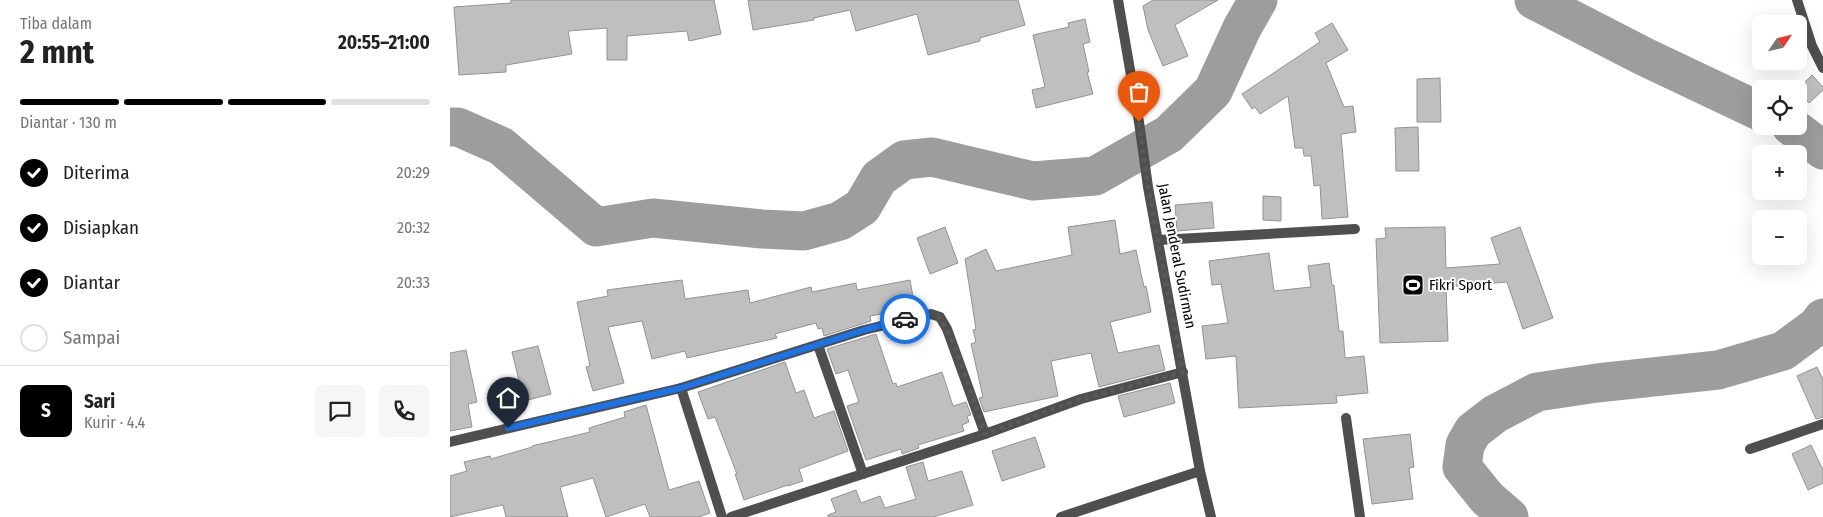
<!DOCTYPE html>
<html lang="id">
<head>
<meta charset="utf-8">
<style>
  :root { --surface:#fff; --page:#f6f6f6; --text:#222; --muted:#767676; --line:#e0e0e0; --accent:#000 }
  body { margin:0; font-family:"Fira Sans Condensed",sans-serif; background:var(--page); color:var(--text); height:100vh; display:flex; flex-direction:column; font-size:19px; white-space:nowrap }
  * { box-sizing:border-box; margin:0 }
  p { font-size:16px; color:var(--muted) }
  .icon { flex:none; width:28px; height:28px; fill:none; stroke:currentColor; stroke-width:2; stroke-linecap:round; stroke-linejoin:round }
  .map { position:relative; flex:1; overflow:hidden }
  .details { display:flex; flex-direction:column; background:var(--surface); width:450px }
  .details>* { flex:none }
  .needle { width:32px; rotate:55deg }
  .fabs { position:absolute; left:1302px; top:15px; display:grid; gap:10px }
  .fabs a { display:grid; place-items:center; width:55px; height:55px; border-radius:8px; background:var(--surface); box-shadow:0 5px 20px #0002; font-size:25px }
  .pin { position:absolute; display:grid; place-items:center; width:42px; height:42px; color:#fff; margin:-51px -21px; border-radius:50% 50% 50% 0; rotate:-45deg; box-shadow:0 0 5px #0007 }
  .pin .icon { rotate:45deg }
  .courier { position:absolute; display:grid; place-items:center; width:50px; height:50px; margin:-25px; border:4px solid #1a73e8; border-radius:50%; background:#fff; color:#222; box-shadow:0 1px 6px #0007 }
  .head em { font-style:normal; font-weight:700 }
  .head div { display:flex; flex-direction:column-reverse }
  .head { display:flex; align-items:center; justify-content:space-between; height:85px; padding:0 20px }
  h1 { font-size:32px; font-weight:700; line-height:38px }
  .bar { display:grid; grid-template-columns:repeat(4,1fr); gap:8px 5px; align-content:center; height:60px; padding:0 20px }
  .bar i { height:6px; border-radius:4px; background:var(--line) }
  .bar .selected { background:var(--accent) }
  .bar p { grid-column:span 4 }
  .line { display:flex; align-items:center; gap:12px; padding:0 20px; border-top:1px solid var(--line) }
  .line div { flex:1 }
  .round { display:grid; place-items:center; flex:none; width:52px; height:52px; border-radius:8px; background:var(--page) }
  ol { padding:0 20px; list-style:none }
  li { display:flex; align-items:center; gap:15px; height:55px }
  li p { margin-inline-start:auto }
  li .icon { padding:5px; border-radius:50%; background:var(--accent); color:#fff; stroke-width:4 }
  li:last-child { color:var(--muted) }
  li i { width:28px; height:28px; border:2px solid var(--line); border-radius:50% }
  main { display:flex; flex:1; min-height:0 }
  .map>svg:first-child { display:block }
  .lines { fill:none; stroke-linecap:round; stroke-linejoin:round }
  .river { stroke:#9d9d9d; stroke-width:39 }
  .building { fill:#bfbfbf; stroke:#939393 }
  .minor { stroke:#4f4f4f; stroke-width:10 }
  .tertiary { stroke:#4f4f4f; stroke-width:10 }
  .done { stroke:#595959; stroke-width:5; stroke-dasharray:0 9 }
  .route { stroke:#1a73e8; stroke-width:6 }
  .labels { text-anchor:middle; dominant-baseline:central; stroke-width:4; stroke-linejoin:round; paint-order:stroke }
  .street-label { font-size:15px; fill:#000; stroke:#fff }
  .poi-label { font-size:15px; fill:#000; stroke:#fff; text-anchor:start }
</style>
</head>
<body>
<main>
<section class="details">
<div class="head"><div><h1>2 mnt</h1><p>Tiba dalam</p></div><em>20:55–21:00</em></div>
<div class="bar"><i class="selected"></i><i class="selected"></i><i class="selected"></i><i></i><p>Diantar · 130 m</p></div>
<ol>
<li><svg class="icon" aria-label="check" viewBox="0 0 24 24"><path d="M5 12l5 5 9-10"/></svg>Diterima<p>20:29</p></li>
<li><svg class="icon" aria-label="check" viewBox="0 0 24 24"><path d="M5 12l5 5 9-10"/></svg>Disiapkan<p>20:32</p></li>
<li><svg class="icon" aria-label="check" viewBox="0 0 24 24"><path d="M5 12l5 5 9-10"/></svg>Diantar<p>20:33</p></li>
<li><i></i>Sampai</li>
</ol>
<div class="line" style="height:90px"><b class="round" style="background:var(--accent);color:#fff">S</b><div><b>Sari</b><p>Kurir · 4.4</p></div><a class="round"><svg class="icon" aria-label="chat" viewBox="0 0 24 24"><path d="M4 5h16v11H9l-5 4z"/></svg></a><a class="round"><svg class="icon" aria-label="phone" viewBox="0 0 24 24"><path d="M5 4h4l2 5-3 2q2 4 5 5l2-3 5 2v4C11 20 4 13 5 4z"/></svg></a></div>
</section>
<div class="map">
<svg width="1373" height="517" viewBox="0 0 1373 517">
  <rect width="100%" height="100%" fill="#fff"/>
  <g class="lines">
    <!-- river -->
    <g class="river">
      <polyline points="1084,0 1195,57 1311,112"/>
      <polyline points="1341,126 1373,150"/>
      <polyline points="0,127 8,127 51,146 146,227 203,218 312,229 354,231 390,221 412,207 429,178 454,160 482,157 583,181 645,176 719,134 763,91 792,28 808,0"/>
      <polyline points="1059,517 1037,498 1012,467 1015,445 1023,431 1045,414 1087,392 1147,383 1268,370 1333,351 1367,326 1373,318"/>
    </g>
  </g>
  <!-- building -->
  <g class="building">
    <polygon points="61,0 264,0 271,34 239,41 237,31 177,36 177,60 157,60 157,28 118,31 122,54 56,65 56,72 9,75 4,7 61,3"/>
    <polygon points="298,0 568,0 575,25 530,38 530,41 478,55 467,14 406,31 400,10 364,18 364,20 303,30"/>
    <polygon points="703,0 768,0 725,25 738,56 713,66 698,30 693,6"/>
    <polygon points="635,19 640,42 633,44 639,72 637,72 643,94 586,108 582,90 595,87 583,35 619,27 618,23"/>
    <polygon points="882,23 898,50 876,63 894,107 903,106 906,132 891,134 898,217 872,219 870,185 864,186 861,156 854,156 853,148 845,148 838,96 810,114 805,107 802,109 792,94 870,42 865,33"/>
    <polygon points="1362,75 1373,87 1373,90 1359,103 1349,93 1348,89"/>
    <polygon points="990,78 991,122 967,122 967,79"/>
    <polygon points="968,127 969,171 946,171 945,128"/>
    <polygon points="813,196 831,197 831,221 813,220"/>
    <polygon points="762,202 764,228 727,231 725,205"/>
    <polygon points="665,220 670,254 686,250 694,287 696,286 701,312 660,322 668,353 709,345 715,370 649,387 641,353 601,361 608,396 534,412 529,398 533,397 521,344 526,342 523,330 526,329 515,259 536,249 546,271 622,255 618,227"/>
    <polygon points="495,227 508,263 480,274 467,238"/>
    <polygon points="995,227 996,268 1050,264 1041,238 1070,227 1103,318 1073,329 1057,282 996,287 998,341 930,343 926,239 936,238 935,228"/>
    <polygon points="819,253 824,291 861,287 858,266 879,263 882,285 884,285 889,331 893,331 895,358 914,356 918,393 886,396 887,403 789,408 786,356 756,359 752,326 778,323 771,284 762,285 759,261"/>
    <polygon points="232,280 235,299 298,290 300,303 361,287 362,292 406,283 407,290 460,280 465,308 420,316 421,321 374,336 372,328 368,329 366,323 325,334 327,338 237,358 235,351 202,359 192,321 158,327 174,383 143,391 136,367 140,366 127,302 158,296 157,290"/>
    <polygon points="426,334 443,384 446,383 447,387 492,372 503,406 516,402 521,415 517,416 519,422 512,425 514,431 468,445 469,448 452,454 451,449 416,460 397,406 409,402 398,370 386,374 377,349"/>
    <polygon points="88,346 101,394 74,401 62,352"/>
    <polygon points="16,350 27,402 18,404 22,427 0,431 0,353"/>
    <polygon points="335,362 346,393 354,390 364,418 384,411 398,451 349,469 353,481 338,486 338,485 294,500 285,474 287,474 265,417 258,419 248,392"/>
    <polygon points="1367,367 1373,379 1373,417 1366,419 1347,376"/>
    <polygon points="720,383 725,403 674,417 668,396"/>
    <polygon points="196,405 219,490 249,481 260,513 249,517 200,517 195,504 156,517 143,478 110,487 118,517 56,517 53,505 0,517 0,476 17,471 14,462 40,456 41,459 82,447 82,446 140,432 139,428 175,417 174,412"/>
    <polygon points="960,434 964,467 959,468 963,499 922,504 913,439"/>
    <polygon points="585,437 595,467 552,481 542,451"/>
    <polygon points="1361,445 1373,470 1373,483 1358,490 1342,454"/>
    <polygon points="473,462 478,481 512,471 523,505 483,517 378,517 378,515 386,512 381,499 406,490 411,503 430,496 435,508 466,499 456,467"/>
  </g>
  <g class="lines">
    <!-- minor -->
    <g class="minor">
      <polyline points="709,240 905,229"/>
      <polyline points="368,345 413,474"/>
      <polyline points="231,388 272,517"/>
      <polyline points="896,418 910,517"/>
      <polyline points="0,442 231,388 414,330 481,314 490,317 497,329 535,434"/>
      <polyline points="1300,449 1373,424"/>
      <polyline points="281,517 535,434 631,399 733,372"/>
      <polyline points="611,517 750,471"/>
    </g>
    <!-- tertiary -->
    <g class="tertiary">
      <polyline points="668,0 689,122 698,187 750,471 761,517"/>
      <polyline points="1347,0 1362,46 1373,68"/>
    </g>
  </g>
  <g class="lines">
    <!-- done -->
    <path class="done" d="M 455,319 C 463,317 476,311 485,314 C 500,319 528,415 535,434 L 631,399 L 733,372 L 698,187 L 689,122"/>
    <!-- route -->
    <polyline class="route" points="58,428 231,388 414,330 455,319"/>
  </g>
  <!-- icons -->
  <defs>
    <g id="stadium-square" transform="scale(1.125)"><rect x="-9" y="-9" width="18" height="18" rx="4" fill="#000" stroke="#fff"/><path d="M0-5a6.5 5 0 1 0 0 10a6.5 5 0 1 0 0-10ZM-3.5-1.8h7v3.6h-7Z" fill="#fff"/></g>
  </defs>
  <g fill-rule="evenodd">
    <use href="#stadium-square" x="963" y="285"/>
  </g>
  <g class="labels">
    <!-- street labels -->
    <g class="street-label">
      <text transform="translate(727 256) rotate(79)">Jalan Jenderal Sudirman</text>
    </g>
    <!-- poi labels -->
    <g class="poi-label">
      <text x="979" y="285">Fikri Sport</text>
    </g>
  </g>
</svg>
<div class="fabs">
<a><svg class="needle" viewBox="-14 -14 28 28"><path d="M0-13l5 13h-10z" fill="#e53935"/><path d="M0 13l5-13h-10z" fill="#767676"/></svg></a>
<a><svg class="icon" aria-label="locate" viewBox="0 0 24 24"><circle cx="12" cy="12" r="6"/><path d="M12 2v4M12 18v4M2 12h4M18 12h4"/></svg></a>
<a>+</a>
<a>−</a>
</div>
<div class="pin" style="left:689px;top:122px;background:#ea580c"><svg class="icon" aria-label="bag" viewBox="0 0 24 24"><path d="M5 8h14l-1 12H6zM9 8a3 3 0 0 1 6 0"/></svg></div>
<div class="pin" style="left:58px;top:428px;background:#1f2937"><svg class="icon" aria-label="home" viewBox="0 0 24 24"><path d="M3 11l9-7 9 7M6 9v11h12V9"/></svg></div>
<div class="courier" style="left:455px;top:319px"><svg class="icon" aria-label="car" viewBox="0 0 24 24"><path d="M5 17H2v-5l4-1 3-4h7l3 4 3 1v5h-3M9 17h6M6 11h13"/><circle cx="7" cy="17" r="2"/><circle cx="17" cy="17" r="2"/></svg></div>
</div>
</main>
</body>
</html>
